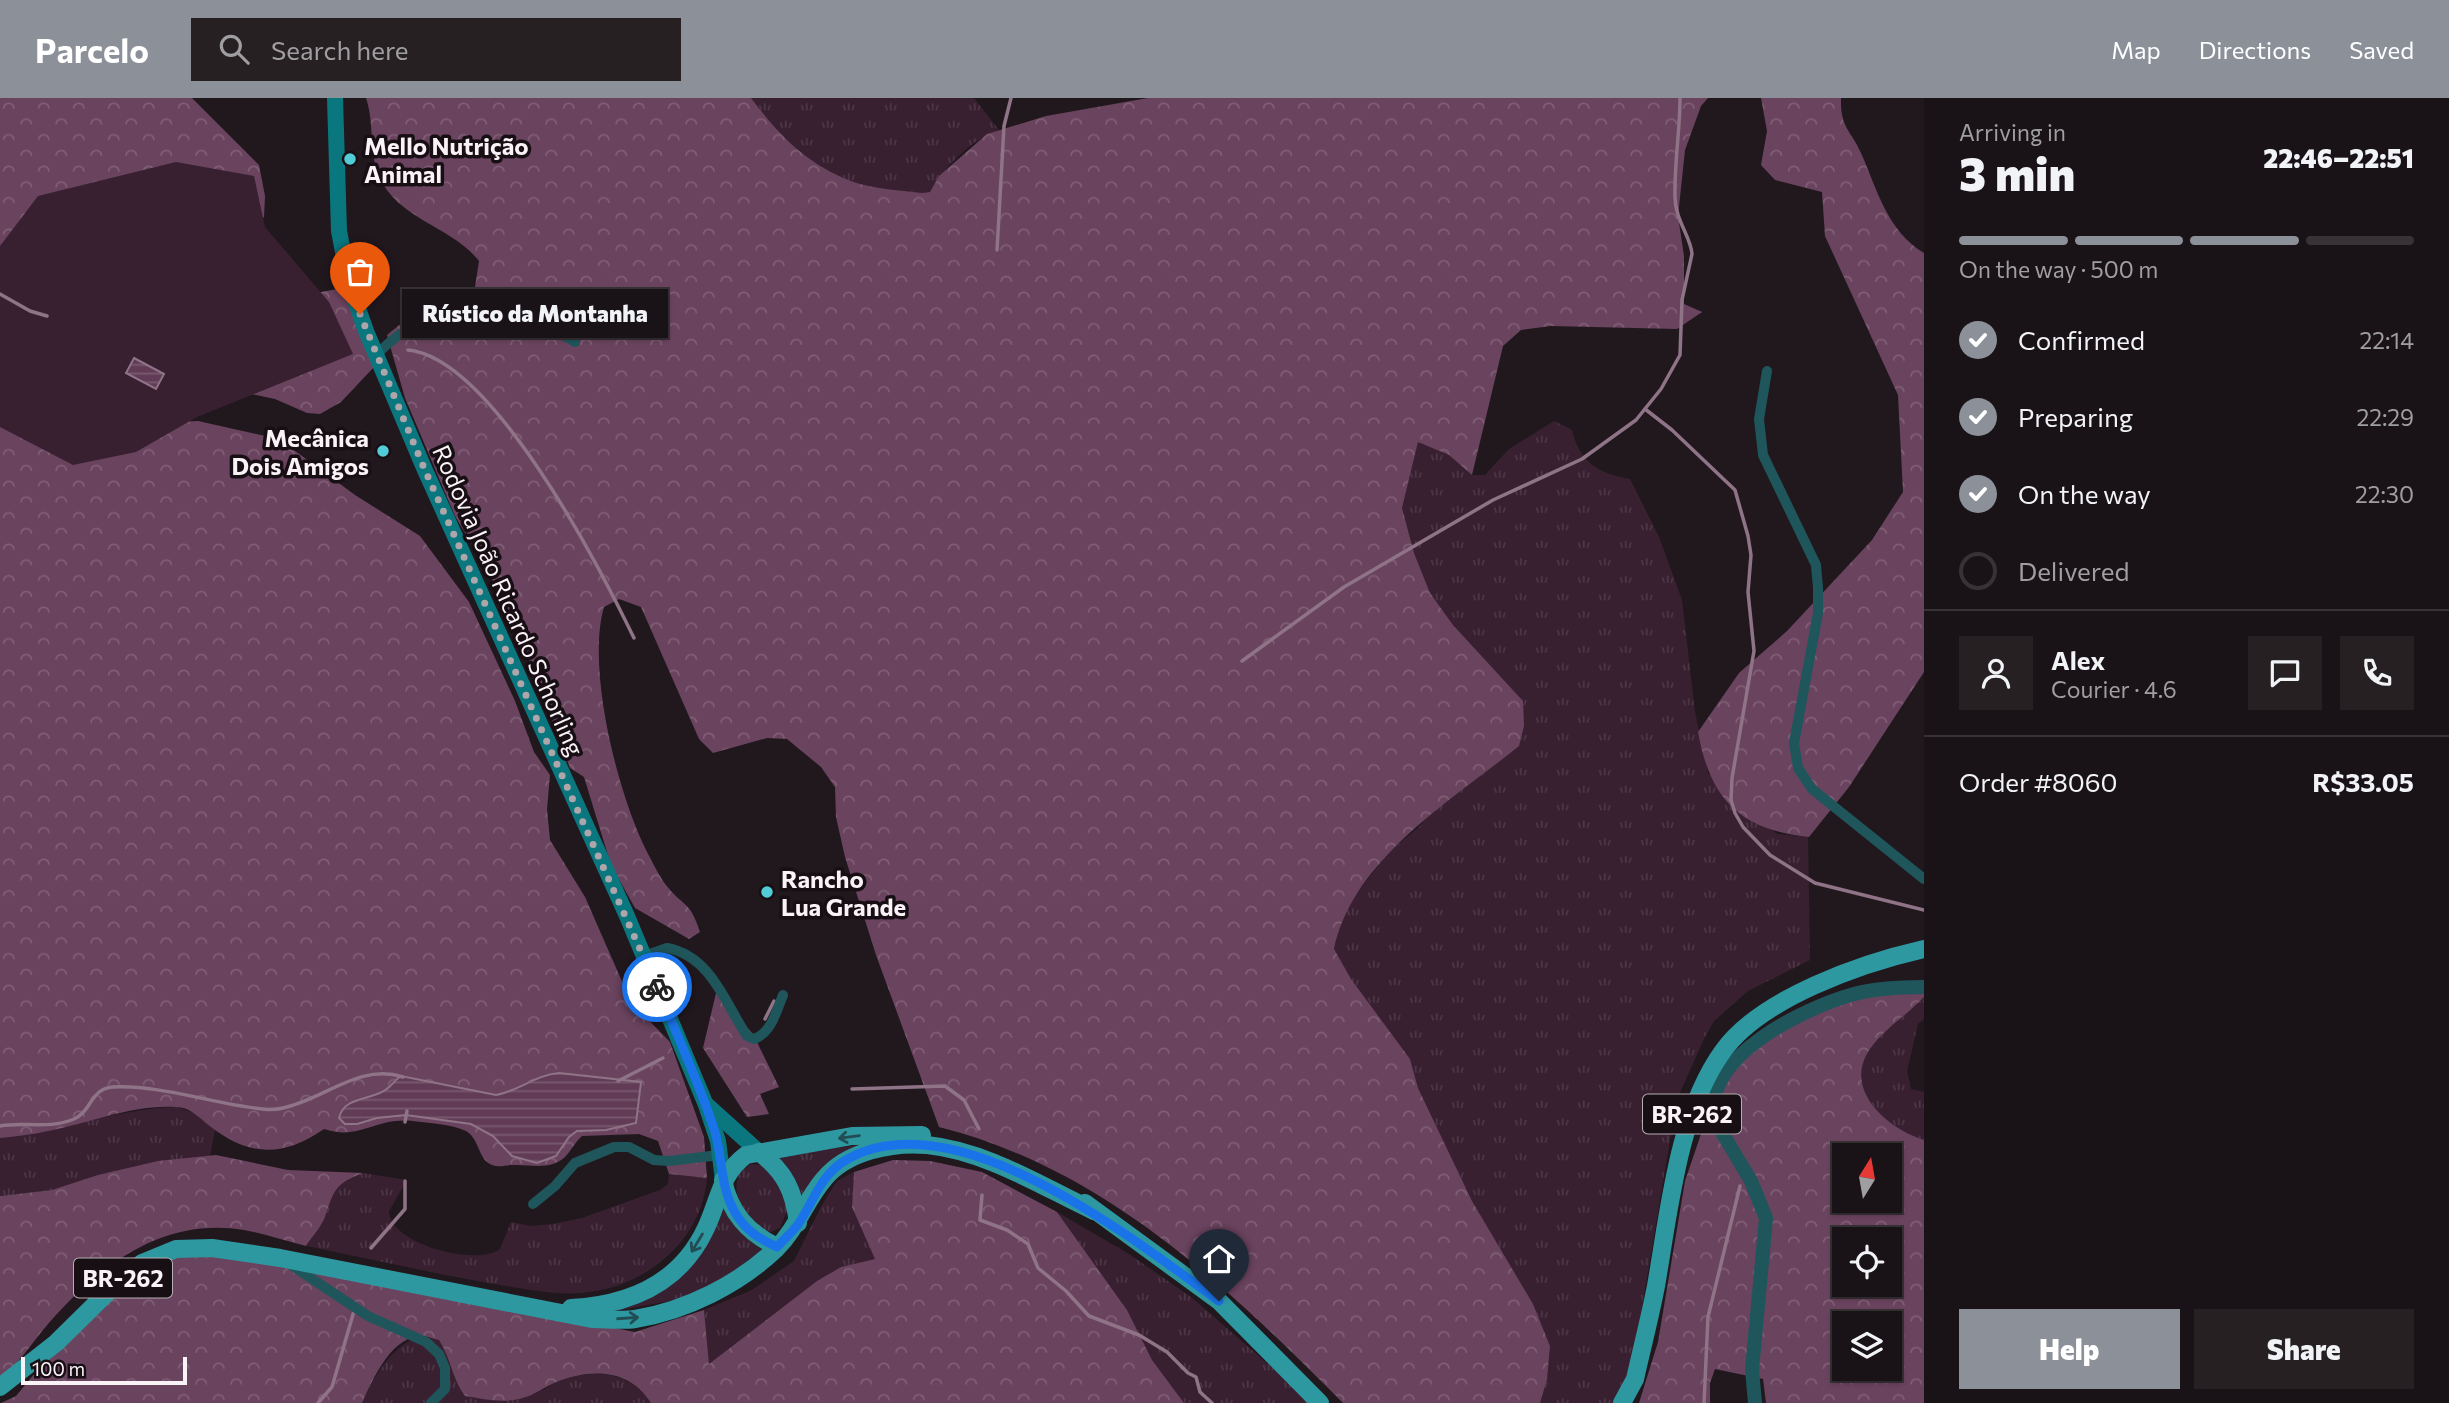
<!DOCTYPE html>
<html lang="en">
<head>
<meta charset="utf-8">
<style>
  :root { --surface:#191216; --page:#262023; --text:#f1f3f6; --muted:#9f9ea1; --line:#373235; --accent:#8c9099 }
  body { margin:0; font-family:Commissioner,sans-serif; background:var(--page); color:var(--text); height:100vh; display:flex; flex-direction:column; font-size:26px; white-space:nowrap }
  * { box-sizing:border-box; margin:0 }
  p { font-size:23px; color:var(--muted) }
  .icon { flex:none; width:38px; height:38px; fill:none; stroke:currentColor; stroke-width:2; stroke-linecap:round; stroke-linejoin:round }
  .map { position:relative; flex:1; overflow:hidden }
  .drawer { display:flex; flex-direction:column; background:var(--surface); width:525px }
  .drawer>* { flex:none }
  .needle { width:46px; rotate:11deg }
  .tools { position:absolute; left:1832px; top:1045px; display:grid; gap:14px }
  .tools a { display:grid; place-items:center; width:70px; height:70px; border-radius:0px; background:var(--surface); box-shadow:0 2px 5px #0004,0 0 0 2px var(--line); font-size:35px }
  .scale { position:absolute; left:21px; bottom:18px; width:166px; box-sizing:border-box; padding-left:7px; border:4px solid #f9f2f6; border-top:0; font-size:19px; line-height:24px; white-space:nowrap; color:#f9f2f6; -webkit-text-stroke:5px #180f15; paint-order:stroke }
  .pin { position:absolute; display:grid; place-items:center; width:60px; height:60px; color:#fff; margin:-72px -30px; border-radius:50% 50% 50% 0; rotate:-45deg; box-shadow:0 0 7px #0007 }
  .pin .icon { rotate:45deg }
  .courier { position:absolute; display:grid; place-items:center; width:70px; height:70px; margin:-35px; border:5px solid #1a73e8; border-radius:50%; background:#fff; color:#222; box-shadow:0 2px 9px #0007 }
  .bubble { position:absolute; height:49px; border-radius:0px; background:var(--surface); box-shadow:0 2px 5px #0004,0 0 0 2px var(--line); font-size:23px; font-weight:800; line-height:49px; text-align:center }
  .head em { font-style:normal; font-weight:800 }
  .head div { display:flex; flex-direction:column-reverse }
  .head { display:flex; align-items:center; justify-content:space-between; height:119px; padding:0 35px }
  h1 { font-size:46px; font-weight:800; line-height:52px }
  .bar { display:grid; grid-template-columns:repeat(4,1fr); gap:10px 7px; align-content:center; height:84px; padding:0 35px }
  .bar i { height:9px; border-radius:5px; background:var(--line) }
  .bar .selected { background:var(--accent) }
  .bar p { grid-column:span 4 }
  .line { display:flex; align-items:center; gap:18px; padding:0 35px; border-top:2px solid var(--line) }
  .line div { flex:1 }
  .round { display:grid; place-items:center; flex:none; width:74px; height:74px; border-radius:0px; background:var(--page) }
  ol { padding:0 35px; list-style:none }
  li { display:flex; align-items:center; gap:21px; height:77px }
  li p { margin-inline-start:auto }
  li .icon { padding:7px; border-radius:50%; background:var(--accent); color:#fff; stroke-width:4 }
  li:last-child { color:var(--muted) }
  li i { width:38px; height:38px; border:4px solid var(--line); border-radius:50% }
  .primary-button { display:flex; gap:14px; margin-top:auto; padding:14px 35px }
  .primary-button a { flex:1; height:80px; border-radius:0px; background:var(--accent); color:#fff; font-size:28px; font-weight:800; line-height:80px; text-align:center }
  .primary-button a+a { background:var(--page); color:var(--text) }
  header { display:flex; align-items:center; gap:42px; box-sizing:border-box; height:98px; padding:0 35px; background:var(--accent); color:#fff }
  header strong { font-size:33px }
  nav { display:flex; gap:38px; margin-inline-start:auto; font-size:24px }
  .search { width:490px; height:63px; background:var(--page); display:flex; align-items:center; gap:18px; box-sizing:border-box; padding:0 24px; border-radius:0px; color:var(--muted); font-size:26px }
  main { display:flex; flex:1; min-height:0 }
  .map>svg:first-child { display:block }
  .grass { fill:url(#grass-tufts) }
  .forest { fill:url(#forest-crowns); fill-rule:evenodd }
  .pitch { fill:#382031 }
  .water { fill:url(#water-rules); stroke:#8f7387; stroke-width:2 }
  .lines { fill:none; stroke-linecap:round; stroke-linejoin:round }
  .stream { stroke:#8f7387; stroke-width:3.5 }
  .minor { stroke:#1f565b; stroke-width:10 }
  .tertiary { stroke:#1f565b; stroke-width:14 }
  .secondary { stroke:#0a777f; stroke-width:16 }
  .trunk { stroke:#2e98a1; stroke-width:18 }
  .oneway { stroke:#224d54 }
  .done { stroke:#ada6aa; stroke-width:7; stroke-dasharray:0 12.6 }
  .route { stroke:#1a73e8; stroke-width:9 }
  .poi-dot { fill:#52ccd6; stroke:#180f15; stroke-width:2.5 }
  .labels { text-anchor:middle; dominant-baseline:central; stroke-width:7; stroke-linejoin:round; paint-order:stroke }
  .shield { fill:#180f15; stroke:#b6aeb2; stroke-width:2 }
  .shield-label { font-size:23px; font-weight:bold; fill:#f9f2f6 }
  .poi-label { font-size:24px; font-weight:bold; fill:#f9f2f6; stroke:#180f15; text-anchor:start }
  .street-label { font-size:24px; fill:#f9f2f6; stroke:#180f15 }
</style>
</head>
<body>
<header>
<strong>Parcelo</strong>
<div class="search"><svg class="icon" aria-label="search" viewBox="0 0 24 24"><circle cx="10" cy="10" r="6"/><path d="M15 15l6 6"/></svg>Search here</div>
<nav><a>Map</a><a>Directions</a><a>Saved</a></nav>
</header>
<main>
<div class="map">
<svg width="1924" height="1305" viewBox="0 0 1924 1305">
  <defs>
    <pattern id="grass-tufts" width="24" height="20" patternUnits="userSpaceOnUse" patternTransform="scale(1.75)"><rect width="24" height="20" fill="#382031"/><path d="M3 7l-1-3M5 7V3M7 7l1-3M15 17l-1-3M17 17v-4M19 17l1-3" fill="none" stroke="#4c3645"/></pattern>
    <pattern id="forest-crowns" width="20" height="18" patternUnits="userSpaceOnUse" patternTransform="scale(1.75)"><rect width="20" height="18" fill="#6a435e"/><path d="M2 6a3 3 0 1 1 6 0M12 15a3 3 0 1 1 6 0" fill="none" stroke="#805f76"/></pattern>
    <pattern id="water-rules" width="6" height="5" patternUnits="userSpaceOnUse" patternTransform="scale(1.75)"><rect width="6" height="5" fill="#623c57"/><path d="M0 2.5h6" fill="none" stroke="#795970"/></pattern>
  </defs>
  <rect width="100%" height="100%" fill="#21181e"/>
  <!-- grass -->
  <g class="grass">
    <path d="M 751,0 L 974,0 L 999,32 C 973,40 943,70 930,94 L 922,95 C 899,92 872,91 851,83 C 805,65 780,38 751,0 Z"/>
    <path d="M 1554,323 L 1572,332 C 1579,364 1599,376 1630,381 L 1659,439 L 1682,502 L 1695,614 L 1708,675 L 1777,736 L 1808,739 L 1810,862 L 1748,893 L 1714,923 L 1704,941 L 1677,1001 L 1637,1239 L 1629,1276 L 1616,1305 L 1540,1305 L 1547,1282 L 1550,1248 L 1533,1206 L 1472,1103 L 1418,990 L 1410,961 L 1351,881 L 1334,852 L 1340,823 L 1357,795 L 1388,755 L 1420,728 L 1523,603 L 1453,527 L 1430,495 L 1414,455 L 1402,410 L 1418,343 L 1449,357 L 1472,377 L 1485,377 L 1509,351 Z"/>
    <path d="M 1924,899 L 1924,921 L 1918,926 L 1907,973 L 1911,991 L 1924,994 L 1924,1042 C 1886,1030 1839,989 1873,947 C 1887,929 1908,916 1924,899 Z"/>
    <path d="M 177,1009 L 197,1016 L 215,1032 L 210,1058 L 137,1068 L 53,1092 L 0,1098 L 0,1040 C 60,1033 116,1011 177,1009 Z"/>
    <polygon points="901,1042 866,1049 802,1099 798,1089 777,1057"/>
    <path d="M 751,1066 L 765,1067 L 790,1105 L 780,1130 L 771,1134 L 763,1133 C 746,1115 729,1100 740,1073 Z"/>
    <polygon points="854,1074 852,1109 876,1161 841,1169 817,1183 709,1266 704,1212 752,1192 794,1163 822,1107 837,1083"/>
    <path d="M 363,1075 L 407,1082 L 389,1113 C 389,1146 477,1169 500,1151 L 511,1124 L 531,1128 L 553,1126 L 582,1120 L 660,1092 L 668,1086 L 669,1076 L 707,1080 C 702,1144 643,1191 580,1195 C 554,1197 526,1191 500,1187 C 435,1176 371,1161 307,1148 C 312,1139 321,1129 325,1119 C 334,1093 334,1086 363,1075 Z"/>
    <path d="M 723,1100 C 732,1124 743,1140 765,1154 L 722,1181 L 680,1201 L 616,1213 L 672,1184 Z"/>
    <polygon points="1057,1114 1129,1156 1191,1199 1313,1305 1184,1305 1152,1262 1127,1212"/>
    <path d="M 419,1238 L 439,1242 L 449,1256 L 453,1274 C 472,1279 519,1294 537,1293 C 545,1293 553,1285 561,1282 C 596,1271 630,1273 651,1305 L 362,1305 C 375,1277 389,1251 419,1238 Z"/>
  </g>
  <!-- forest -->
  <g class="forest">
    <path d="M 0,0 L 192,0 L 259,67 L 265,98 L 264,119 L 256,126 L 153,325 L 198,323 L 279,341 L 355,397 L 420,438 L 469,504 L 515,603 L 534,654 L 550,677 L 547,711 L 550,742 L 585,799 L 631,904 L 670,944 L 704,1039 L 707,1080 L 669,1076 L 658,1043 L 639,1036 L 582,1038 C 575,1044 571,1053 565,1059 C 549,1073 531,1066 513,1067 C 504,1067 495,1071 487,1064 C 478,1056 478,1040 466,1033 C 452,1026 428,1025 413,1023 C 375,1019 360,1043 324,1031 C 284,1059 250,1059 211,1029 C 199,1020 191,1009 175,1009 C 130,1007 91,1025 48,1033 C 32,1037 16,1038 0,1040 Z"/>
    <path d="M 366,0 L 751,0 C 780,38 805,65 851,83 C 872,91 899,92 922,95 L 930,94 L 939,78 L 987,36 L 1046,18 L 1148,0 L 1708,0 L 1701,8 L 1685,52 L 1678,118 L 1684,158 L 1684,206 L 1702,214 L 1677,231 L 1551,228 L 1521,232 L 1503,248 L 1472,377 L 1449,357 L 1418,344 L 1402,410 L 1414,455 L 1430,495 L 1453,527 L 1523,603 L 1524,628 L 1519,648 C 1451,703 1353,761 1334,851 L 1351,881 L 1410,961 L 1418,990 L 1472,1103 L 1533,1206 L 1550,1248 L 1547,1282 L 1540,1305 L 1343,1305 C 1228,1189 1103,1070 939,1029 L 876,857 L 845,759 L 836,719 L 835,689 L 821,669 L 787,641 L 767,640 L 713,655 L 699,641 L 641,509 L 619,501 L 604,509 C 586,571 618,697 647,754 C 653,765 659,778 666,787 C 683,809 690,802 700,834 L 689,841 L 635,810 L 611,767 L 584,679 L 570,670 L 527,556 L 496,488 L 455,418 L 405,300 L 387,237 L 403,224 L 424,227 L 463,217 L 475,189 L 479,163 C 453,129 398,121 380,80 C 368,55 375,26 366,0 Z"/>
    <path d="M 1761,0 L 1841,0 C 1840,30 1851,32 1861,55 C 1877,91 1887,133 1924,155 L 1924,574 L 1849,689 L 1809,739 C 1741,732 1710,702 1698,634 L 1739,575 L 1787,533 L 1872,442 L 1903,394 L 1898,297 L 1825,138 L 1822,94 L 1775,82 L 1761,67 L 1767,33 Z"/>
    <polygon points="343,190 374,269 341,304 320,316 307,315 275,301 232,292 266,204"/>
    <path d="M 1924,885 L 1924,899 C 1908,916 1887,929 1873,947 C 1839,989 1886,1030 1924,1042 L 1924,1305 L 1766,1305 L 1763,1281 L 1715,1271 L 1710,1285 L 1710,1305 L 1639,1305 L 1658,1244 L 1685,1083 L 1718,986 L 1733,967 L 1822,905 ZM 1844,1057 L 1890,1057 L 1890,1102 L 1844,1102 ZM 1844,1141 L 1890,1141 L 1890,1186 L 1844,1186 ZM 1844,1225 L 1890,1225 L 1890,1270 L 1844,1270 Z"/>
    <polygon points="716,895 753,936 779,989 760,996 769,1016 747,1019 703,950"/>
    <path d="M 216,1057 L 288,1072 L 363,1075 C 334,1086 334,1093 325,1119 C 321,1129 312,1139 306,1148 C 286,1143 265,1136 244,1132 C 167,1119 105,1163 56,1217 C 37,1237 21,1264 0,1282 L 0,1098 L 52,1092 L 98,1077 L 158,1063 Z"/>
    <path d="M 893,1062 L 930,1063 L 982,1074 L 1057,1114 L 1127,1212 L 1152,1262 L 1184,1305 L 651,1305 C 630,1272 595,1270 559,1283 C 546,1288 533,1298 519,1301 C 501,1305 483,1301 465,1298 C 452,1281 451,1260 439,1242 C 433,1241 424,1237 417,1238 C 389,1243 372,1283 362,1305 L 1,1305 L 16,1298 L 46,1262 L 151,1165 L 213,1152 L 635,1234 L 704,1212 L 709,1266 L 817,1183 L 841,1169 L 875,1161 L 852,1109 L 854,1074 Z"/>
  </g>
  <!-- pitch -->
  <polygon class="pitch" points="176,64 254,78 265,129 329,204 353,256 197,319 136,354 73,367 0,329 0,148 38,98"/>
  <!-- water -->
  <g class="water">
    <polygon points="134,260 164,276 156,291 126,275"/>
    <path d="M 559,975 L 641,984 L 636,1025 L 606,1032 L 577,1033 L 569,1039 L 556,1058 L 537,1065 L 512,1058 L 493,1038 L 471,1026 L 406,1017 L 377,1020 L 357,1026 L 345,1026 L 339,1020 C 344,997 374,1003 388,990 C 393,986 395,982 401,978 L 496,997 C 519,993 535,977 559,975 Z"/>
  </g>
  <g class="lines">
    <!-- stream -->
    <g class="stream">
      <polyline points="997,152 1004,28 1011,0"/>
      <polyline points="0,196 30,213 47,218"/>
      <path d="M 408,252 C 492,260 599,468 634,540"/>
      <polyline points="1645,311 1672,332 1735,392 1748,438 1751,457 1748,494 1754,553 1732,680 1731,702 1735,715 1743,729 1770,757 1815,785 1924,812"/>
      <path d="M 1242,563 L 1344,489 L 1493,402 L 1582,361 L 1636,322 L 1661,291 L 1680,257 L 1682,202 L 1692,156 C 1691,139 1675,122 1675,99 C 1674,67 1680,33 1680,0"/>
      <polyline points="765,921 774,903"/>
      <polyline points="618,983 663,960"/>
      <polyline points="852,991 945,988 964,1002 979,1031"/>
      <polyline points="405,1024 407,1013"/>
      <path d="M 0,1028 C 25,1023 47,1032 74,1021 C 91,1014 91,990 113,989 C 152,987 196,1000 235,1007 C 251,1009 267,1014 283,1010 C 325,1001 359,965 403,979"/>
      <polyline points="982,1097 980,1122 1007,1132 1028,1146 1038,1170 1066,1193 1089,1218 1139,1237 1167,1254 1188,1275 1196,1279 1200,1294 1212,1305"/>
      <polyline points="371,1150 405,1111 405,1083"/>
      <polyline points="318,1305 332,1289 354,1213"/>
      <polyline points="1704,1305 1708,1219 1740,1088"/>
    </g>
    <!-- minor -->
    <g class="minor">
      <path d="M 376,257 C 402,231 433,209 472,216 C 486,218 499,226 513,228 C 538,231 553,230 575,244"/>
      <polyline points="1767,273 1759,321 1763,357 1816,467 1818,490 1818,515 1794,645 1798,670 1812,691 1924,781"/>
      <path d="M 644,858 L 667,850 C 711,858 725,905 747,938 L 754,941 C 772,934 776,914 783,897"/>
      <polyline points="533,1106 555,1088 575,1065 614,1049 629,1049 654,1062 669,1063 719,1057"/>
      <polyline points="288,1165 368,1218 426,1244 439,1256 445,1270 445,1291 431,1305"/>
    </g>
    <!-- tertiary -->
    <path class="tertiary" d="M 1755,1305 L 1752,1272 L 1766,1120 L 1751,1083 L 1714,1021 C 1703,958 1804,910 1854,896 C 1877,890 1900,889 1924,889"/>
    <!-- secondary -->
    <g class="secondary">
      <polyline points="335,0 339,133 349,185 366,233 424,370 627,818 706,1007 718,1043 723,1082"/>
      <polyline points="708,1008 759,1054"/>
    </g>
    <!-- trunk -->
    <g class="trunk">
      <path d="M 759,1054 C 785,1074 794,1093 798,1125"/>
      <path d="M 723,1082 C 730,1115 748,1135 777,1149"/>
      <polyline points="1085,1105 1219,1203 1320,1305"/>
      <path d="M 571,1210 C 629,1207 680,1186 706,1130 C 719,1103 720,1076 746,1057 L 852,1038 L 922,1037"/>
      <path d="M 0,1289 L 56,1245 L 119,1183 L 142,1165 L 176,1151 L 212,1150 L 280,1160 L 592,1221 C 606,1221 621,1223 635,1221 C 686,1213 739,1186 776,1151 C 798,1129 805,1103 824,1081 C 847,1053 892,1044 927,1047 C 986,1053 1041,1088 1094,1113"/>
      <path d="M 1622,1305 L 1635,1281 C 1642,1250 1650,1219 1656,1188 C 1669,1114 1678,1015 1723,953 C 1761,900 1862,865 1924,851"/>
    </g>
  </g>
  <!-- one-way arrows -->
  <defs><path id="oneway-shaft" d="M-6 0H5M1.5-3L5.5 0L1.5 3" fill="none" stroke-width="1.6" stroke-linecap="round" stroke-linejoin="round" transform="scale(1.75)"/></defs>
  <g class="oneway">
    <use href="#oneway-shaft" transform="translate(849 1039) rotate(172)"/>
    <use href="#oneway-shaft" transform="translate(697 1145) rotate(121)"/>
    <use href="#oneway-shaft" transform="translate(628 1220) rotate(-4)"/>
  </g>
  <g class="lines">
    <!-- done -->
    <polyline class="done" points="360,216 424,370 657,889"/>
    <!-- route -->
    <path class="route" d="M 657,889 C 677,937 699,984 715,1034 C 723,1062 720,1090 736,1116 C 746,1133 760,1141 777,1149 C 784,1141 793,1134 799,1125 C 814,1103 820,1077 846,1062 C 955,999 1134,1142 1219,1203"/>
  </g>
  <!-- markers -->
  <g class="poi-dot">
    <circle cx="350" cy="61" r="7"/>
    <circle cx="383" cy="353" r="7"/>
    <circle cx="767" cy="794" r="7"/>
  </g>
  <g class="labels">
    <!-- shield labels -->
    <g class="shield">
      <rect x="1643" y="996.5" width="98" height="39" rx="5"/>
      <rect x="74" y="1160.5" width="98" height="39" rx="5"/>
    </g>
    <g class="shield-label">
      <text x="1692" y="1016">BR-262</text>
      <text x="123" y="1180">BR-262</text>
    </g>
    <!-- poi labels -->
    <g class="poi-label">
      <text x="364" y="47">Mello Nutrição<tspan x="364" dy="28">Animal</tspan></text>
      <text x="369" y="339" text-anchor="end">Mecânica<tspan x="369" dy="28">Dois Amigos</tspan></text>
      <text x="781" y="780">Rancho<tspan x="781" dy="28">Lua Grande</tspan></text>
    </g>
    <!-- street labels -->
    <g class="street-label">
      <text transform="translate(509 502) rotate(66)">Rodovia João Ricardo Schorling</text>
    </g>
  </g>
</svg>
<div class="tools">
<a><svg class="needle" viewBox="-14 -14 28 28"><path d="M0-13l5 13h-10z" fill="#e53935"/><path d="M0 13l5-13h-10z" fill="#9f9ea1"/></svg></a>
<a><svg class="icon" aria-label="locate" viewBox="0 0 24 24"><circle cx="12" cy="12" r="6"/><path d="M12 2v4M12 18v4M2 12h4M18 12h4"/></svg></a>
<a><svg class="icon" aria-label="layers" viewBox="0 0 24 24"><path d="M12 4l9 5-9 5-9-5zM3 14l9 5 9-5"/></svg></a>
</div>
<div class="scale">100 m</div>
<div class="pin" style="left:360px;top:216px;background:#ea580c"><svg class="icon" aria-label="bag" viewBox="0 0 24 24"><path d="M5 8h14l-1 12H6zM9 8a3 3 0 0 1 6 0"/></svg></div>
<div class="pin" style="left:1219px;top:1203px;background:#1f2937"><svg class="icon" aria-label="home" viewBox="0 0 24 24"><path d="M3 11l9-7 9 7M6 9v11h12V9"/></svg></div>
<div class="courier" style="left:657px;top:889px"><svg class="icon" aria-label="bike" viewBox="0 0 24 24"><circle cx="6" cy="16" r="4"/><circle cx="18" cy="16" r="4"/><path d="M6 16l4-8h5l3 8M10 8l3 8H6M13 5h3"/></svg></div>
<div class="bubble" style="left:402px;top:191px;width:266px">Rústico da Montanha</div>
</div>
<section class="drawer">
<div class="head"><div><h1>3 min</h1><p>Arriving in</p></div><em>22:46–22:51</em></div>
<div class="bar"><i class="selected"></i><i class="selected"></i><i class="selected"></i><i></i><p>On the way · 500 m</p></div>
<ol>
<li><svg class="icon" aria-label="check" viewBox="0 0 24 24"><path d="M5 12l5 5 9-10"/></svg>Confirmed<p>22:14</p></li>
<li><svg class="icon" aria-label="check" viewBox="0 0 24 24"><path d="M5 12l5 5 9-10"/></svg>Preparing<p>22:29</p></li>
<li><svg class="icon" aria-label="check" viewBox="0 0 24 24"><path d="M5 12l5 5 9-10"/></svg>On the way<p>22:30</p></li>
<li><i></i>Delivered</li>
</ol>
<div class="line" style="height:126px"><a class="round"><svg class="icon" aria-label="person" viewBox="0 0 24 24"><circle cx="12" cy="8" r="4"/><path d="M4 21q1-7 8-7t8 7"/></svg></a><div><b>Alex</b><p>Courier · 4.6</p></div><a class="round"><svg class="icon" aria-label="chat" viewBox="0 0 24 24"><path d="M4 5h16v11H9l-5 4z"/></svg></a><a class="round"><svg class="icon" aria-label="phone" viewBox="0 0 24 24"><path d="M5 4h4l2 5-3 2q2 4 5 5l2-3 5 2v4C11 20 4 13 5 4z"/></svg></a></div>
<div class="line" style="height:91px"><div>Order #8060</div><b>R$33.05</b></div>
<div class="primary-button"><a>Help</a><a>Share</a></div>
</section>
</main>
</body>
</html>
